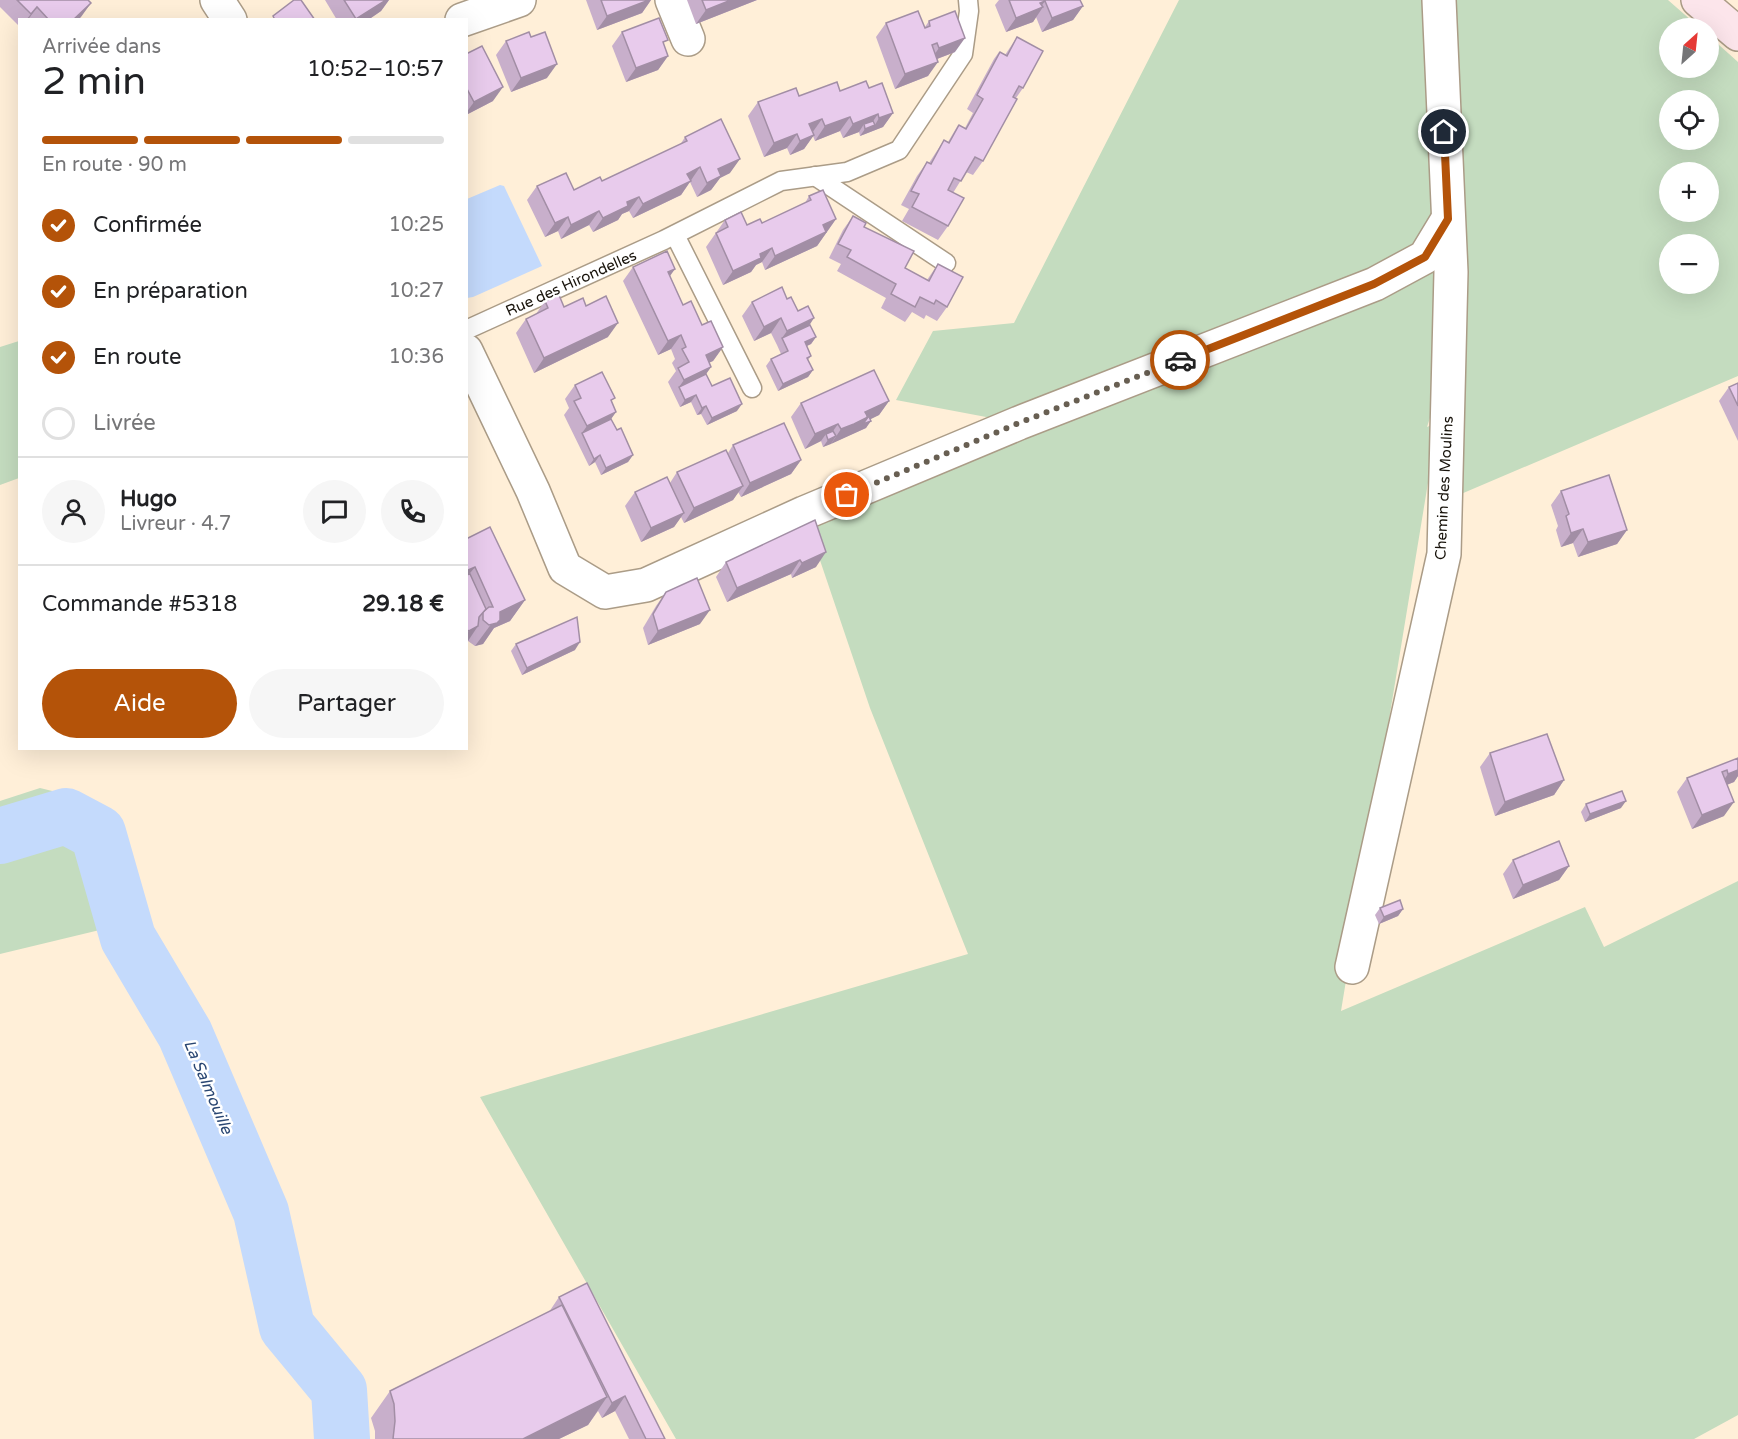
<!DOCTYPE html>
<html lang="fr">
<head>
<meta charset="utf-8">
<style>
  :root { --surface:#fff; --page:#f6f6f6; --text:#202124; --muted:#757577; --line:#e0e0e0; --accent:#b45309 }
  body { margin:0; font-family:"Varela Round",sans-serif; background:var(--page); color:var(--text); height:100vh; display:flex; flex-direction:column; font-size:22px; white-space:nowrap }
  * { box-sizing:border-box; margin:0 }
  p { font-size:20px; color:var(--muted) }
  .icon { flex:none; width:33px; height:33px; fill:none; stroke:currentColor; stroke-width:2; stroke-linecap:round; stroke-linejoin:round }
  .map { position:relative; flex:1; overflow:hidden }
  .sheet { position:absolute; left:18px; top:18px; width:450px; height:732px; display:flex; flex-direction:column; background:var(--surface); border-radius:0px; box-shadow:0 6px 24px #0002 }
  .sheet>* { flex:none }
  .needle { width:39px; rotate:27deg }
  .fabs { position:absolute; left:1659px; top:18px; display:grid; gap:12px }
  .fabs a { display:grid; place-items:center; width:60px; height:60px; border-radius:50%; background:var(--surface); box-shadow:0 6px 24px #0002; font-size:30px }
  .pin { position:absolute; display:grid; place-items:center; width:51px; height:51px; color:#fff; margin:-26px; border:3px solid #fff; border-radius:50%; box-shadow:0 2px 6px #0007 }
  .courier { position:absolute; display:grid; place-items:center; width:60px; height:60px; margin:-30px; border:4px solid #b45309; border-radius:50%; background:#fff; color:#222; box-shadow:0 2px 8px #0007 }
  .head em { font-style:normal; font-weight:600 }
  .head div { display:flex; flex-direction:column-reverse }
  .head { display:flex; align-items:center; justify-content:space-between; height:102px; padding:0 24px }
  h1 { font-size:39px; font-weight:600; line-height:45px }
  .bar { display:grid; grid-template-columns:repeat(4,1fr); gap:9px 6px; align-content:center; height:72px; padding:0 24px }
  .bar i { height:8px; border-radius:4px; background:var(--line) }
  .bar .current { background:var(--accent) }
  .bar p { grid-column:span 4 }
  .line { display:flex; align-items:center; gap:15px; padding:0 24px; border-top:2px solid var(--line) }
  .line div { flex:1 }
  .round { display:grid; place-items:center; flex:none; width:63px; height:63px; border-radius:32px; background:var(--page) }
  ol { padding:0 24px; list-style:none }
  li { display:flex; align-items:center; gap:18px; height:66px }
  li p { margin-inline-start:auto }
  li .icon { padding:6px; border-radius:50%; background:var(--accent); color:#fff; stroke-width:4 }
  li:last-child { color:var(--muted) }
  li i { width:33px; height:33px; border:3px solid var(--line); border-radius:50% }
  .action { display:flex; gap:12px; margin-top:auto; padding:12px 24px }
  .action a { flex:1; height:69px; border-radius:36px; background:var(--accent); color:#fff; font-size:24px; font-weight:600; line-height:69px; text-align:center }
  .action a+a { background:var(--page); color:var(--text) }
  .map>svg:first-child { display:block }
  .green { fill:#c4dcbf; fill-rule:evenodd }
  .water { fill:#c4dafc }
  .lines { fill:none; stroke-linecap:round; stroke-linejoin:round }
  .river { stroke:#c4dafc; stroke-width:56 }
  .lane-casing { stroke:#ab9c87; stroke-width:21 }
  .street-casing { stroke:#ab9c87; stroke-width:36 }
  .secondary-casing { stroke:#ab9c87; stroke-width:36 }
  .lane { stroke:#fff; stroke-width:18 }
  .street { stroke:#fff; stroke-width:33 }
  .secondary { stroke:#fce5eb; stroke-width:33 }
  .wall { fill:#c8afcb }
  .shaded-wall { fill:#a28ea5 }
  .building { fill:#e8cbec; stroke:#a28ea5; stroke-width:1.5 }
  .done { stroke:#685f52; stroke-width:6; stroke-dasharray:0 10.8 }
  .route { stroke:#b45309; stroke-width:8 }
  .labels { text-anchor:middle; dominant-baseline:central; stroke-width:5; stroke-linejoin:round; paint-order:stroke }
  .street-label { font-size:15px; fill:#17120a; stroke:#fff }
  .water-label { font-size:16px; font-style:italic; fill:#294672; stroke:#fff }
</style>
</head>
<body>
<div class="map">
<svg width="1738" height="1439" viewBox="0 0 1738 1439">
  <rect width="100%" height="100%" fill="#ffefd8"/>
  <!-- green -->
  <g class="green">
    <path d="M 1179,0 L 1668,0 L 1700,28 L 1670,28 L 1670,68 L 1708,68 L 1709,36 L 1738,62 L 1738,376 L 1461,494 L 1449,359 L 1427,427 L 1438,422 L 1341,1011 L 1585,907 L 1604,947 L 1738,881 L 1738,1415 L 1694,1439 L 676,1439 L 480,1097 L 968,954 L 870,708 L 804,513 L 1018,423 L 896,400 L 933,331 L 1014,323 ZM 1670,100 L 1708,100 L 1708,140 L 1670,140 ZM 1670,172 L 1708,172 L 1708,212 L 1670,212 ZM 1670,244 L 1708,244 L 1708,284 L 1670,284 Z"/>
    <polygon points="19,341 19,478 0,485 0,347"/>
    <polygon points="40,788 93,801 118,833 108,928 0,954 0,801"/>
  </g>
  <!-- water -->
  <polygon class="water" points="500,185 504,186 542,266 473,297 467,298 467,199"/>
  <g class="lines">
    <!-- river -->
    <polyline class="river" points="0,836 66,816 98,833 128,938 185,1034 261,1212 287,1327 339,1390 342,1439"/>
    <!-- lane casing -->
    <g class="lane-casing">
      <g id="lane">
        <polyline points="815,176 946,263"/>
        <polyline points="675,235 752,388"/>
        <polyline points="466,330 664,240 781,181 847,172 899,150 963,54 969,11 968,0"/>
      </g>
    </g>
    <!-- street casing -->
    <g class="street-casing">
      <g id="street">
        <polyline points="217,0 230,20"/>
        <polyline points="672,0 688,39"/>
        <polyline points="462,20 519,0"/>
        <polyline points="466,351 533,491 565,568 605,592 646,585 804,513 1019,423 1375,284 1425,257 1448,219"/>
        <polyline points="1352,967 1444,554 1451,272 1439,0"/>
      </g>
    </g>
    <!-- secondary casing -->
    <g class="secondary-casing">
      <polyline id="secondary" points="1698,0 1738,34"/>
    </g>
    <!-- lane -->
    <use href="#lane" class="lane"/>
    <!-- street -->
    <use href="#street" class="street"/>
    <!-- secondary -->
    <use href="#secondary" class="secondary"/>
  </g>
  <!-- wall -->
  <g class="wall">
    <polygon points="0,0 88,0 91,3 78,20 20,20 20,27 0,7"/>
    <polygon points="325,0 389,0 381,11 368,20 337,20"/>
    <polygon points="586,0 651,0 642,13 597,30"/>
    <polygon points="687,0 757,0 696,24"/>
    <polygon points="999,0 1080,0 1083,6 1073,20 1042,32 1036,17 1033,22 1006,32 995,5"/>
    <polygon points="929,21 955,52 937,59 928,76 895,89 876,37 886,23 925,27"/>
    <polygon points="622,32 664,46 668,56 658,70 626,82 612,46"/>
    <polygon points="1017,37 1023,88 1016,98 983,161 973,175 966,172 953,193 948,226 938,240 902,221 909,209 901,205 917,176 927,162 929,163 944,140 948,142 958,125 965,128 973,113 967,109 994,59 999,52 1005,55"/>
    <polygon points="506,41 547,78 511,92 496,55"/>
    <polygon points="466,54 493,101 466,115"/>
    <polygon points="869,88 893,113 883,127 860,136 859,132 843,138 840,131 815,141 813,136 804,149 790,155 787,148 764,157 748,116 758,102 840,91"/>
    <polygon points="685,137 730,173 720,178 711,190 697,197 690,182 681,195 633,218 629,211 622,214 618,220 593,232 589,225 561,239 558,231 545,237 527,200 537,186 574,190 602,181 680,145"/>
    <polygon points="809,196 836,219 817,246 765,270 762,262 756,265 751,272 723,285 706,247 725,220 747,225 762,223 805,203"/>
    <polygon points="853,216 905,268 927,280 938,264 947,307 937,321 926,315 924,319 912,312 905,322 881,308 886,298 837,271 841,264 829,258 843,230"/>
    <polygon points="633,267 670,276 683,305 723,347 713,361 709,362 711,367 706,374 712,386 737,411 707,425 701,414 697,415 691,402 680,407 668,382 676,371 672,363 675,359 671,349 658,355 623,281"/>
    <polygon points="787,299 810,325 816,337 811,344 807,346 811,356 808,360 813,370 808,377 778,391 766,366 771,359 781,354 777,345 771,333 754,341 742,316 752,302"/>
    <polygon points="545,301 564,307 587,305 608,337 534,373 516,333 526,319 536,314"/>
    <polygon points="1738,383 1738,441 1719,401 1729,387"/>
    <polygon points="575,385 612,403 616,412 611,419 617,430 633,455 628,462 601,475 595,462 589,466 564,415 569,408 565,399"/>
    <polygon points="889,401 879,415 870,419 866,428 823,447 821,441 805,449 791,417 801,403"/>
    <polygon points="733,445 801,460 791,474 741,497 738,492 733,500 684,523 681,517 674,527 641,542 625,506 635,492 670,483 677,472 728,453"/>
    <polygon points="1561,491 1627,530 1617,544 1578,557 1573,543 1561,547 1556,530 1558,526 1551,505"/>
    <polygon points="815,520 816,567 792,578 791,574 727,602 716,577 726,562"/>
    <polygon points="466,539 525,600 510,621 494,628 483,644 475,646 468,641 466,641"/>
    <polygon points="666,592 700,624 648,645 643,628 656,606"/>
    <polygon points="516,644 575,650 522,675 511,651"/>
    <polygon points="1490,753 1564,780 1554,795 1495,816 1480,767"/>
    <polygon points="1738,758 1738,776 1734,782 1727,785 1724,816 1692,829 1677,792 1687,778"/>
    <polygon points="1586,804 1621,808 1585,822 1581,812"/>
    <polygon points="1513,860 1569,866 1559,880 1513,899 1503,874"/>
    <polygon points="1380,908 1403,909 1398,916 1379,924 1375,915"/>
    <polygon points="559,1297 665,1439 629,1439 615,1411 602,1418 598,1411 588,1425 559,1439 375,1439 375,1431 371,1418 390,1391 549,1312"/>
  </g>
  <!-- shaded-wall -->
  <g class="shaded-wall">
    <polygon points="386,0 389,0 381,11 368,20 355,20"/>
    <polygon points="649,0 651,0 642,13 597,30 607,16"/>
    <polygon points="731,0 757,0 696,24 706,10"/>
    <polygon points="1045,1 1040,8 1043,7 1033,22 1006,32 1016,18 1040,3"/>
    <polygon points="91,3 81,17 78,20 73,20"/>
    <polygon points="1083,6 1073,20 1042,32 1052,18"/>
    <polygon points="37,7 28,20 26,20 31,14"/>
    <polygon points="965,38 955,52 929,62 939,48"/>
    <polygon points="668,56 658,70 626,82 636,68"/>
    <polygon points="938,62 928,76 895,89 905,74"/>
    <polygon points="557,64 547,78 511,92 521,78"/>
    <polygon points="503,87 493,101 466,115 466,113 474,102"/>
    <polygon points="893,113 883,127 860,136 865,129 864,124 859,132 843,138 853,124 878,114 869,127 875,125 879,118"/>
    <polygon points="850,117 840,131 815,141 825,126"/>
    <polygon points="822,119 812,133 809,124"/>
    <polygon points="797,134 787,148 764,157 774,143"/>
    <polygon points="814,135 804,149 790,155 800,141"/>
    <polygon points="740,159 730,173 720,178 711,190 697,197 718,169"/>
    <polygon points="700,167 681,195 633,218 643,204 687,174"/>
    <polygon points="639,197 629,211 622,214 618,220 593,232 603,218 627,202"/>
    <polygon points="599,211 589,225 561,239 571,225"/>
    <polygon points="568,217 558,231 545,237 555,223"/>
    <polygon points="836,219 817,246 765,270 775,256 823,225"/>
    <polygon points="772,248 762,262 756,265 751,272 723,285 733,271 760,254"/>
    <polygon points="675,269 665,283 668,272"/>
    <polygon points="781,318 771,333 754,341 764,327"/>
    <polygon points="814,318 805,332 782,338 787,331"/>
    <polygon points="618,323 608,337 534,373 544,358"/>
    <polygon points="681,335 671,349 658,355 668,341"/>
    <polygon points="816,337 811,344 800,349 805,342"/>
    <polygon points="723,347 713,361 696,369 706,355"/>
    <polygon points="711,367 701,381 679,387 684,380"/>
    <polygon points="813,370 808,377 778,391 783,384"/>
    <polygon points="696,395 691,402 680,407 685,400"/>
    <polygon points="889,401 879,415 865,422 871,421 866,428 831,444 841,429 865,412"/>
    <polygon points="742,404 737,411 707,425 712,418"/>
    <polygon points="706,406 701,414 697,415 702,408"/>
    <polygon points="616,412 606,426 582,433 587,426"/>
    <polygon points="838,424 828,438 826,434 821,441 805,449 815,434"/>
    <polygon points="836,436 831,444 823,447 828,440"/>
    <polygon points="600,455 595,462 589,466 594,459"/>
    <polygon points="633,455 628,462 601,475 606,468"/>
    <polygon points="801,460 791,474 741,497 750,483"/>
    <polygon points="743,486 733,500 684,523 694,508"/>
    <polygon points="684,513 674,527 641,542 651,528"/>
    <polygon points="1583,529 1573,543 1561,547 1571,533"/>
    <polygon points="1627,530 1617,544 1578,557 1588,542"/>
    <polygon points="826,552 816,567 792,578 802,563"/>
    <polygon points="800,560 791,574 727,602 737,588"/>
    <polygon points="475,567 466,578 466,571"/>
    <polygon points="525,600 510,621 494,628 483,644 475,646 500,612"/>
    <polygon points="710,610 700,624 648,645 658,631"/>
    <polygon points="478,626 468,641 466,641 466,635 469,631"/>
    <polygon points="580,642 575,650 522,675 527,668"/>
    <polygon points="1738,770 1738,776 1734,782 1718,788 1728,774"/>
    <polygon points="1564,780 1554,795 1495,816 1505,802"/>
    <polygon points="1626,801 1621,808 1585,822 1590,814"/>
    <polygon points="1734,802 1724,816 1692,829 1702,815"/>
    <polygon points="1569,866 1559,880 1513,899 1523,885"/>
    <polygon points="1403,909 1398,916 1379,924 1384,917"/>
    <polygon points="625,1396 615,1411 602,1418 612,1403"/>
    <polygon points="607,1397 588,1425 559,1439 523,1439"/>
  </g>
  <!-- building -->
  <g class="building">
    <polygon points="17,0 88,0 91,3 73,20 49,20 37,7 31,14"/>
    <polygon points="294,0 301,0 315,20 275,20 273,16"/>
    <polygon points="344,0 386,0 356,19"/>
    <polygon points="601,0 649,0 607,16"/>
    <polygon points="702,0 731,0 706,10"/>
    <polygon points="1009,0 1080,0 1083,6 1052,18 1045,1 1040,3 1043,7 1016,18"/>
    <polygon points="918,11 925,28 930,26 929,21 955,11 965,38 939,48 937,43 932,45 938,62 905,74 886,23"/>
    <polygon points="659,18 668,40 663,42 668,56 636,68 622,32"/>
    <polygon points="529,32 531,37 545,32 557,64 521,78 506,41"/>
    <polygon points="1017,37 1043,51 1023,88 1019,86 1013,97 1017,99 983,161 975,157 961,181 954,178 948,190 964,198 948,226 912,207 919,194 911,191 927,162 931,164 944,140 949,143 959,125 966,129 983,99 977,95 1000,52 1007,56"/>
    <polygon points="482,46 503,87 474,102 466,87 466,54"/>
    <polygon points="866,81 869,88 882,83 893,113 879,118 878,114 853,124 850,117 825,126 822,119 809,124 814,135 800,141 797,134 774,143 758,102 796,88 799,96 837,82 840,91"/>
    <polygon points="721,119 740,159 718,169 721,176 707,183 700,167 687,174 691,181 643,204 639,197 627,202 628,206 603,218 599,211 571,225 568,217 555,223 537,186 566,173 574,190 600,177 602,181 687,141 685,137"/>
    <polygon points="873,121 875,125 865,129 864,124"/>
    <polygon points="823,190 836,219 823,225 826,232 775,256 772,248 760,254 761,258 733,271 716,233 728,227 725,220 741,212 747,225 760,219 762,223 811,200 809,196"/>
    <polygon points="853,216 866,223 864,227 914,251 905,268 929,281 938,264 963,277 947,307 936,300 934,304 920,297 915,307 891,294 896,284 847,257 851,250 838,244"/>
    <polygon points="667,251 675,269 668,272 683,305 691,301 702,325 711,321 723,347 706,355 711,367 684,380 678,368 689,362 682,349 686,347 681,335 668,341 633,267"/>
    <polygon points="782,287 787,299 791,297 798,311 808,306 814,318 787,331 781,318 764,327 752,302"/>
    <polygon points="559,295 564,307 583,298 586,306 606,296 618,323 544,358 526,319 548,308 545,301"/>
    <polygon points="810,325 816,337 805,342 811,356 807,358 813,370 783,384 771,359 788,351 782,338"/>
    <polygon points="874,370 889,401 865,412 868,417 854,424 841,429 838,424 815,434 801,403"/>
    <polygon points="602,372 615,398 611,400 616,412 587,426 574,401 581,398 575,385"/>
    <polygon points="706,374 712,386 730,378 742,404 712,418 706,406 702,408 696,395 685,400 679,387"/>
    <polygon points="1738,383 1738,406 1729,387"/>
    <polygon points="868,415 871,421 863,424 868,417 867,416"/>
    <polygon points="611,419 617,430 621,428 633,455 606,468 600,455 594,459 582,433"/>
    <polygon points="784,423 801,460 750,483 733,445"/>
    <polygon points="833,431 836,436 828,440 826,434"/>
    <polygon points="726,450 743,486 694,508 677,472"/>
    <polygon points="1609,475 1627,530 1588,542 1583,529 1571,533 1566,516 1569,514 1561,491"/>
    <polygon points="667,477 684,513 651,528 635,492"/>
    <polygon points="815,520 826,552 802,563 800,560 737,588 726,562"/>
    <polygon points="490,527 525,600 500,612 500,620 497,623 489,625 483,620 483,612 489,607 493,607 475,567 466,571 466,539"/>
    <polygon points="470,574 486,609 479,617 478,626 469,631 466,629 466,575"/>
    <polygon points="697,578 710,610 658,631 653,614 666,592"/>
    <polygon points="577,617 580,642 527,668 516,644"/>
    <polygon points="1547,734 1564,780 1505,802 1490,753"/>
    <polygon points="1738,758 1738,770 1728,774 1727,770 1722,772 1734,802 1702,815 1687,778"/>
    <polygon points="1622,791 1626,801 1590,814 1586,804"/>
    <polygon points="1559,841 1569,866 1523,885 1513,860"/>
    <polygon points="1400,900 1403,909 1384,917 1380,908"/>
    <polygon points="587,1283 665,1439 646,1439 625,1396 612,1403 559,1297"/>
    <polygon points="562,1305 607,1397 523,1439 393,1439 395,1421 394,1404 390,1391"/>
  </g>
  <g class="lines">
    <!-- done -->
    <polyline class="done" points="847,495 1019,423 1180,360"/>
    <!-- route -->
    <polyline class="route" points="1180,360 1374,284 1425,257 1448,219 1444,132"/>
  </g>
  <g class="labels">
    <!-- street labels -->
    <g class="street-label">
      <text transform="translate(571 283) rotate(-24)">Rue des Hirondelles</text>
      <text transform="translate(1444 488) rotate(-87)">Chemin des Moulins</text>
    </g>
    <!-- water labels -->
    <g class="water-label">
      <text transform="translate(208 1087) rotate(67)">La Salmouille</text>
    </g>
  </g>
</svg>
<div class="fabs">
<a><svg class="needle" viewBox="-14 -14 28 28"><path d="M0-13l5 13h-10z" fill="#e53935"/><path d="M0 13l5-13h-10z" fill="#757577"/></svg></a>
<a><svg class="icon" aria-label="locate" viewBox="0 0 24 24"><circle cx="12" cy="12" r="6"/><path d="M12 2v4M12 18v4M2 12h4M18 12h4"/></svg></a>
<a>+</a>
<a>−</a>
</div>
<div class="pin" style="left:847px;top:495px;background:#ea580c"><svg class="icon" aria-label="bag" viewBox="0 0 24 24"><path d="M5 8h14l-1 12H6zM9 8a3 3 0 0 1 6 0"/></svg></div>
<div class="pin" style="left:1444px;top:132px;background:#1f2937"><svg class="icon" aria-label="home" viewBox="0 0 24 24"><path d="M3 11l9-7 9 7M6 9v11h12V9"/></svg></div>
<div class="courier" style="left:1180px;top:360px"><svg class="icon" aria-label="car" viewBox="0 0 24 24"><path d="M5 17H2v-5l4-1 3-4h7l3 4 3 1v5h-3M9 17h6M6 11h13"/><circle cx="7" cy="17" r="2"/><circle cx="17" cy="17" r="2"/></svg></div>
<section class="sheet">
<div class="head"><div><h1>2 min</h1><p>Arrivée dans</p></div><em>10:52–10:57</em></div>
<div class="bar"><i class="current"></i><i class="current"></i><i class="current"></i><i></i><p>En route · 90 m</p></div>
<ol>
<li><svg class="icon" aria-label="check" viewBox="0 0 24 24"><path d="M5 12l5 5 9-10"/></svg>Confirmée<p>10:25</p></li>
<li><svg class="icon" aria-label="check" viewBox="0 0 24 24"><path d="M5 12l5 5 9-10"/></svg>En préparation<p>10:27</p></li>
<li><svg class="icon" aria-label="check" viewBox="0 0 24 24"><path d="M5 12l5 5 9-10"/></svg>En route<p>10:36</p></li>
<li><i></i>Livrée</li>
</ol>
<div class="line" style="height:108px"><a class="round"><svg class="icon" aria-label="person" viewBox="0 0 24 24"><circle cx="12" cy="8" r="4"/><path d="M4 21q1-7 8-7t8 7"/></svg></a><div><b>Hugo</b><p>Livreur · 4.7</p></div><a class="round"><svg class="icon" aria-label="chat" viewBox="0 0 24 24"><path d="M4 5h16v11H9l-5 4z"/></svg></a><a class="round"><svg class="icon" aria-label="phone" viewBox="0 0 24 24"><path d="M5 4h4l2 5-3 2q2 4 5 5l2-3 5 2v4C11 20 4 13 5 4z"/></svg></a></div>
<div class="line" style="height:78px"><div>Commande #5318</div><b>29.18 €</b></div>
<div class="action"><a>Aide</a><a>Partager</a></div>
</section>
</div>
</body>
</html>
